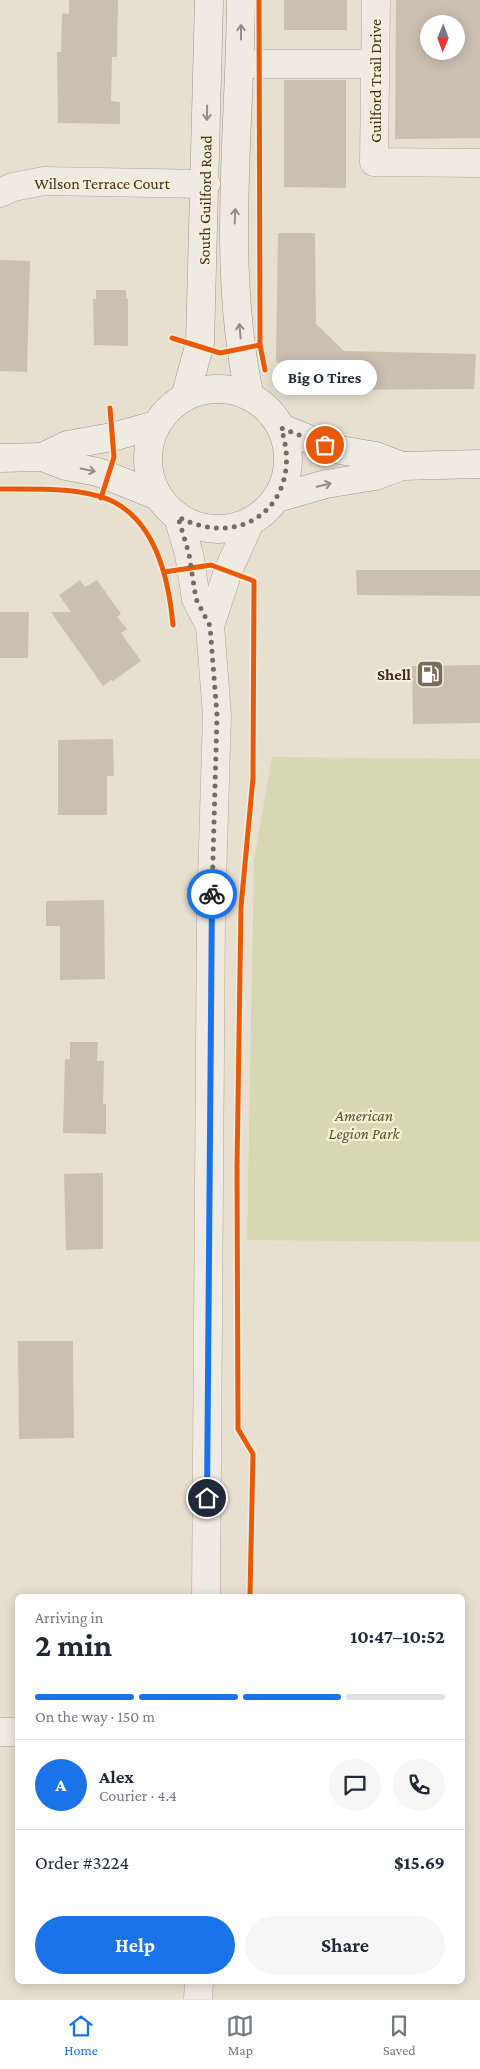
<!DOCTYPE html>
<html lang="en">
<head>
<meta charset="utf-8">
<style>
  :root { --surface:#fff; --page:#f6f6f7; --text:#1f2937; --muted:#747a83; --line:#e0e1e3; --accent:#1a73e8 }
  body { margin:0; font-family:"Crimson Pro",serif; background:var(--page); color:var(--text); height:100vh; display:flex; flex-direction:column; font-size:19px; white-space:nowrap }
  * { box-sizing:border-box; margin:0 }
  p { font-size:16px; color:var(--muted) }
  .icon { flex:none; width:28px; height:28px; fill:none; stroke:currentColor; stroke-width:2; stroke-linecap:round; stroke-linejoin:round }
  .map { position:relative; flex:1; overflow:hidden }
  .side { position:absolute; left:15px; top:1594px; width:450px; height:390px; display:flex; flex-direction:column; background:var(--surface); border-radius:8px; box-shadow:0 2px 12px #0003 }
  .side>* { flex:none }
  .needle { width:32px; rotate:181deg }
  .controls { position:absolute; left:420px; top:15px; display:grid; gap:10px }
  .controls a { display:grid; place-items:center; width:45px; height:45px; border-radius:50%; background:var(--surface); box-shadow:0 2px 12px #0003; font-size:25px }
  .pin { position:absolute; display:grid; place-items:center; width:42px; height:42px; color:#fff; margin:-21px; border:2px solid #fff; border-radius:50%; box-shadow:0 1px 5px #0007 }
  .courier { position:absolute; display:grid; place-items:center; width:50px; height:50px; margin:-25px; border:4px solid #1a73e8; border-radius:50%; background:#fff; color:#222; box-shadow:0 1px 6px #0007 }
  .bubble { position:absolute; height:35px; border-radius:18px; background:var(--surface); box-shadow:0 2px 12px #0003; font-size:16px; font-weight:700; line-height:35px; text-align:center }
  .head em { font-style:normal; font-weight:700 }
  .head div { display:flex; flex-direction:column-reverse }
  .head { display:flex; align-items:center; justify-content:space-between; height:85px; padding:0 20px }
  h1 { font-size:32px; font-weight:700; line-height:38px }
  .bar { display:grid; grid-template-columns:repeat(4,1fr); gap:8px 5px; align-content:center; height:60px; padding:0 20px }
  .bar i { height:6px; border-radius:4px; background:var(--line) }
  .bar .on { background:var(--accent) }
  .bar p { grid-column:span 4 }
  .line { display:flex; align-items:center; gap:12px; padding:0 20px; border-top:1px solid var(--line) }
  .line div { flex:1 }
  .round { display:grid; place-items:center; flex:none; width:52px; height:52px; border-radius:26px; background:var(--page) }
  .button { display:flex; gap:10px; margin-top:auto; padding:10px 20px }
  .button a { flex:1; height:58px; border-radius:30px; background:var(--accent); color:#fff; font-size:20px; font-weight:700; line-height:58px; text-align:center }
  .button a+a { background:var(--page); color:var(--text) }
  .tab-bar { display:flex; justify-content:space-around; align-items:center; height:70px; border-top:1px solid var(--line); background:var(--surface); font-size:14px; color:var(--muted) }
  .tab-bar a { display:grid; justify-items:center; gap:2px }
  .tab-bar .on { color:var(--accent) }
  .map>svg:first-child { display:block }
  .green { fill:#d6d7b3 }
  .building { fill:#cbbfb2; fill-rule:evenodd }
  .lines { fill:none; stroke-linecap:round; stroke-linejoin:round }
  .minor-casing { stroke:#ada599; stroke-width:29 }
  .tertiary-casing { stroke:#ada599; stroke-width:29 }
  .secondary-casing { stroke:#9c958a; stroke-width:29 }
  .minor { stroke:#efebe3; stroke-width:28 }
  .tertiary { stroke:#efebe3; stroke-width:28 }
  .secondary { stroke:#efebe3; stroke-width:28 }
  .cycleway-casing { stroke:#f7eed8; stroke-width:8 }
  .cycleway { stroke:#e8590c; stroke-width:5 }
  .oneway { stroke:#968c82 }
  .done { stroke:#786c5e; stroke-width:5; stroke-dasharray:0 9 }
  .route { stroke:#1a73e8; stroke-width:6 }
  .labels { text-anchor:middle; dominant-baseline:central; stroke-width:4.5; stroke-linejoin:round; paint-order:stroke }
  .street-label { font-size:16px; fill:#3d2e20; stroke:#f7eed8 }
  .poi-label { font-size:16px; font-weight:bold; fill:#3d2e20; stroke:#f7eed8; text-anchor:end }
  .park-label { font-size:16px; font-style:italic; fill:#4d5a26; stroke:#f7eed8 }
</style>
</head>
<body>
<div class="map">
<svg width="480" height="1999" viewBox="0 0 480 1999">
  <rect width="100%" height="100%" fill="#e7e0d1"/>
  <!-- green -->
  <polygon class="green" points="272,757 480,759 480,1242 247,1240 254,860"/>
  <!-- building -->
  <g class="building">
    <polygon points="69,0 118,0 117,57 112,57 111,101 120,102 120,124 58,123 57,52 61,52 62,13 69,14"/>
    <rect x="284" y="0" width="63" height="30"/>
    <path d="M 396,0 L 480,0 L 480,138 L 395,139 ZM 429,24 L 456,24 L 456,51 L 429,51 Z"/>
    <polygon points="284,80 346,80 346,188 284,187"/>
    <polygon points="278,233 315,233 316,324 344,351 476,354 474,389 307,390 276,361"/>
    <polygon points="0,260 30,261 27,372 0,371"/>
    <polygon points="96,290 126,290 126,299 128,299 128,346 94,345 93,299 96,299"/>
    <polygon points="356,570 480,570 480,596 357,595"/>
    <polygon points="80,580 85,587 97,580 121,614 117,617 127,629 121,633 141,661 113,681 111,680 103,686 51,612 71,612 59,595"/>
    <polygon points="0,612 29,612 28,658 0,658"/>
    <polygon points="480,665 480,723 413,724 412,666"/>
    <polygon points="113,739 114,776 107,776 107,815 58,815 58,740"/>
    <polygon points="104,900 105,979 60,980 60,926 46,926 46,901"/>
    <polygon points="70,1042 98,1042 97,1061 104,1061 103,1104 106,1104 106,1134 63,1133 65,1059 70,1059"/>
    <polygon points="103,1173 103,1249 66,1250 64,1174"/>
    <polygon points="18,1341 73,1341 74,1438 19,1439"/>
  </g>
  <g class="lines">
    <!-- minor casing -->
    <g class="minor-casing">
      <g id="minor">
        <polyline points="376,0 374,162 480,163"/>
        <polyline points="241,64 375,64"/>
        <polyline points="0,193 13,187 44,181 206,184"/>
        <polyline points="0,1732 18,1732"/>
      </g>
    </g>
    <!-- tertiary casing -->
    <g class="tertiary-casing">
      <g id="tertiary">
        <polyline points="178,517 189,554 196,599 210,626 217,715 211,913 206,1596"/>
        <polyline points="210,626 228,571 250,522"/>
        <polyline points="198,1999 199,1981"/>
      </g>
    </g>
    <!-- secondary casing -->
    <g class="secondary-casing">
      <g id="secondary">
        <path d="M 241,0 C 240,132 221,267 250,397"/>
        <circle cx="218" cy="459" r="70"/>
        <polyline points="185,397 200,343 209,0"/>
        <polyline points="281,428 334,449 376,456 402,466"/>
        <polyline points="42,457 67,445 112,437 156,425"/>
        <polyline points="0,458 42,457 66,466 98,472 158,496"/>
        <polyline points="277,498 326,484 375,476 402,466 480,464"/>
      </g>
    </g>
    <!-- minor -->
    <use href="#minor" class="minor"/>
    <!-- tertiary -->
    <use href="#tertiary" class="tertiary"/>
    <!-- secondary -->
    <use href="#secondary" class="secondary"/>
    <!-- cycleway casing -->
    <g class="cycleway-casing">
      <g id="cycleway">
        <polyline points="259,0 260,345 265,370"/>
        <polyline points="172,338 220,353 260,345"/>
        <path d="M 0,489 C 33,489 84,487 114,502 C 156,524 169,581 173,625"/>
        <polyline points="101,498 114,457 110,408"/>
        <polyline points="164,572 211,565 254,581 253,778 241,907 237,1167 238,1429 253,1454 250,1596"/>
      </g>
    </g>
    <!-- cycleway -->
    <use href="#cycleway" class="cycleway"/>
  </g>
  <!-- one-way arrows -->
  <defs><path id="oneway-shaft" d="M-6 0H5M1.5-3L5.5 0L1.5 3" fill="none" stroke-width="1.6" stroke-linecap="round" stroke-linejoin="round" transform="scale(1.25)"/></defs>
  <g class="oneway">
    <use href="#oneway-shaft" transform="translate(241 32) rotate(-90)"/>
    <use href="#oneway-shaft" transform="translate(207 113) rotate(91)"/>
    <use href="#oneway-shaft" transform="translate(235 216) rotate(-88)"/>
    <use href="#oneway-shaft" transform="translate(240 331) rotate(-95)"/>
    <use href="#oneway-shaft" transform="translate(88 470) rotate(11)"/>
    <use href="#oneway-shaft" transform="translate(324 485) rotate(-13)"/>
  </g>
  <g class="lines">
    <!-- done -->
    <path class="done" d="M 212,894 L 217,715 L 210,626 L 196,599 L 189,554 L 178,517 C 246,552 305,499 281,428 L 325,445"/>
    <!-- route -->
    <polyline class="route" points="207,1498 212,894"/>
  </g>
  <!-- icons -->
  <defs>
    <g id="fuel-square" transform="scale(1.4375)"><rect x="-9" y="-9" width="18" height="18" rx="4" fill="#786c5e" stroke="#f7eed8"/><path d="M-5.5-6h7V0h2V4h1.3V-2.5L3-4.5l.8-.8L6-3V5H2.5V1h-1V6h-7ZM-4.2-4.7v3.2H.2V-4.7Z" fill="#fff"/></g>
  </defs>
  <g fill-rule="evenodd">
    <use href="#fuel-square" x="430" y="674"/>
  </g>
  <g class="labels">
    <!-- street labels -->
    <g class="street-label">
      <text transform="translate(375 81) rotate(-90)">Guilford Trail Drive</text>
      <text x="102" y="183">Wilson Terrace Court</text>
      <text transform="translate(205 200) rotate(-89)">South Guilford Road</text>
    </g>
    <!-- poi labels -->
    <g class="poi-label">
      <text x="411" y="674">Shell</text>
    </g>
    <!-- park labels -->
    <g class="park-label">
      <text x="364" y="1115">American<tspan x="364" dy="18">Legion Park</tspan></text>
    </g>
  </g>
</svg>
<div class="controls">
<a><svg class="needle" viewBox="-14 -14 28 28"><path d="M0-13l5 13h-10z" fill="#e53935"/><path d="M0 13l5-13h-10z" fill="#747a83"/></svg></a>
</div>
<div class="pin" style="left:325px;top:445px;background:#ea580c"><svg class="icon" aria-label="bag" viewBox="0 0 24 24"><path d="M5 8h14l-1 12H6zM9 8a3 3 0 0 1 6 0"/></svg></div>
<div class="pin" style="left:207px;top:1498px;background:#1f2937"><svg class="icon" aria-label="home" viewBox="0 0 24 24"><path d="M3 11l9-7 9 7M6 9v11h12V9"/></svg></div>
<div class="courier" style="left:212px;top:894px"><svg class="icon" aria-label="bike" viewBox="0 0 24 24"><circle cx="6" cy="16" r="4"/><circle cx="18" cy="16" r="4"/><path d="M6 16l4-8h5l3 8M10 8l3 8H6M13 5h3"/></svg></div>
<div class="bubble" style="left:272px;top:360px;width:105px">Big O Tires</div>
<section class="side">
<div class="head"><div><h1>2 min</h1><p>Arriving in</p></div><em>10:47–10:52</em></div>
<div class="bar"><i class="on"></i><i class="on"></i><i class="on"></i><i></i><p>On the way · 150 m</p></div>
<div class="line" style="height:90px"><b class="round" style="background:var(--accent);color:#fff">A</b><div><b>Alex</b><p>Courier · 4.4</p></div><a class="round"><svg class="icon" aria-label="chat" viewBox="0 0 24 24"><path d="M4 5h16v11H9l-5 4z"/></svg></a><a class="round"><svg class="icon" aria-label="phone" viewBox="0 0 24 24"><path d="M5 4h4l2 5-3 2q2 4 5 5l2-3 5 2v4C11 20 4 13 5 4z"/></svg></a></div>
<div class="line" style="height:65px"><div>Order #3224</div><b>$15.69</b></div>
<div class="button"><a>Help</a><a>Share</a></div>
</section>
</div>
<nav class="tab-bar">
<a class="on"><svg class="icon" aria-label="home" viewBox="0 0 24 24"><path d="M3 11l9-7 9 7M6 9v11h12V9"/></svg>Home</a>
<a><svg class="icon" aria-label="map" viewBox="0 0 24 24"><path d="M3 6l6-2 6 2 6-2v14l-6 2-6-2-6 2zM9 4v14M15 6v14"/></svg>Map</a>
<a><svg class="icon" aria-label="saved" viewBox="0 0 24 24"><path d="M7 4h10v16l-5-4-5 4z"/></svg>Saved</a>
</nav>
</body>
</html>
